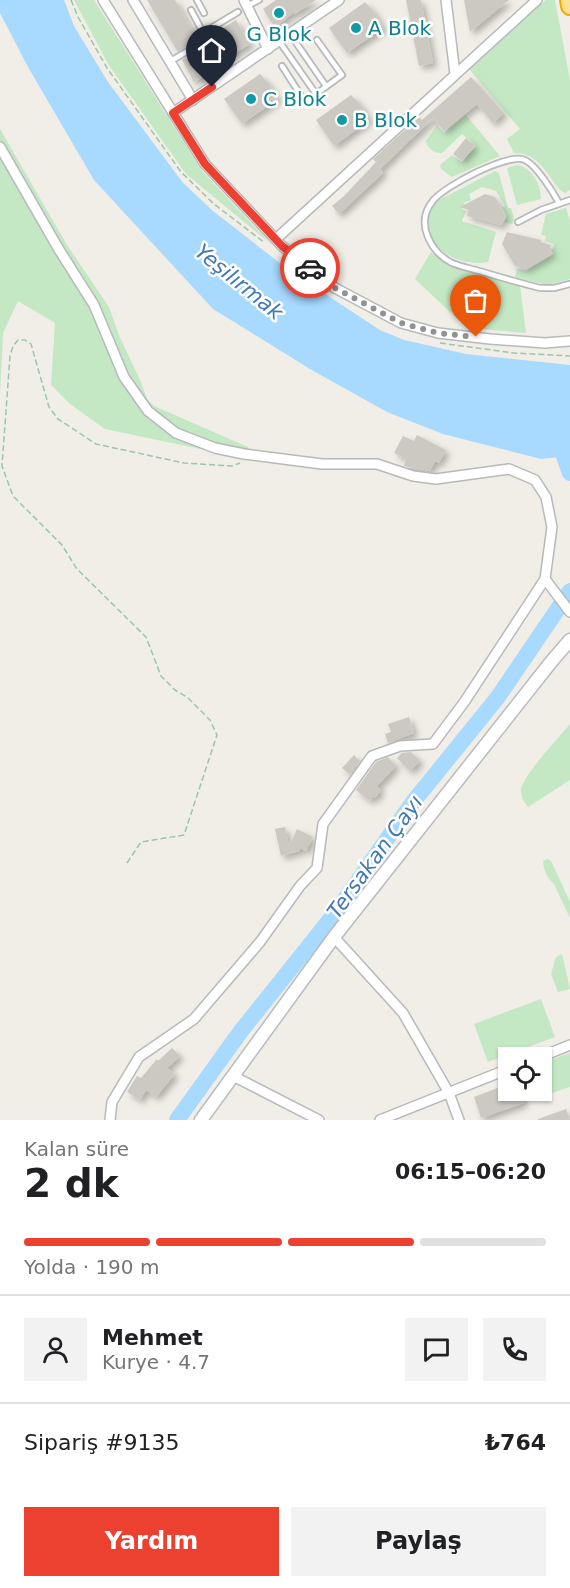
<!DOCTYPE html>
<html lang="tr">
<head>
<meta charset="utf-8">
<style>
  :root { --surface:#fff; --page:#f2f2f2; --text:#202124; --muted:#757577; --line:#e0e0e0; --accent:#ec4031 }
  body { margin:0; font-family:"DejaVu Sans",sans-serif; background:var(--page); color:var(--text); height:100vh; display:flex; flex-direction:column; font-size:22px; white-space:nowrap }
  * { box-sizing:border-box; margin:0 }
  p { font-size:20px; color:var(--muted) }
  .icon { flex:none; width:33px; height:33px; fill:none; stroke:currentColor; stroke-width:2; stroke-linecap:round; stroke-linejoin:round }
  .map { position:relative; height:1120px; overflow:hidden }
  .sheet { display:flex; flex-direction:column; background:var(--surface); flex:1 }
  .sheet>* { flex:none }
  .buttons { position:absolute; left:498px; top:1047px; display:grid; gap:12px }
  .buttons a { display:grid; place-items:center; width:54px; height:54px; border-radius:0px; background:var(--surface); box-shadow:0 2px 4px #0004; font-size:30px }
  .pin { position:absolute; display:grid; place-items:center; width:51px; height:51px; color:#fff; margin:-62px -26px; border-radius:50% 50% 50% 0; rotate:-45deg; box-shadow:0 0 6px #0007 }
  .pin .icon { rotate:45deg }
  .courier { position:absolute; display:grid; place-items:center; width:60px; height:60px; margin:-30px; border:4px solid #ec4031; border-radius:50%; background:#fff; color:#222; box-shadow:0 2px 8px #0007 }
  .head em { font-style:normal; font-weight:800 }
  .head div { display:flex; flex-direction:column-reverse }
  .head { display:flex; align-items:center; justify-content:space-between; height:102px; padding:0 24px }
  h1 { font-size:39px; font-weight:800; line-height:45px }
  .bar { display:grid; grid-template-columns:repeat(4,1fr); gap:9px 6px; align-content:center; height:72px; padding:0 24px }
  .bar i { height:8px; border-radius:4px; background:var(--line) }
  .bar .active { background:var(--accent) }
  .bar p { grid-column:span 4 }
  .line { display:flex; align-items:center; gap:15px; padding:0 24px; border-top:2px solid var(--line) }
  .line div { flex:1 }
  .round { display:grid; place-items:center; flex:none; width:63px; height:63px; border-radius:0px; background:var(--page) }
  .cta { display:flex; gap:12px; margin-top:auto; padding:12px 24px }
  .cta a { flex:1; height:69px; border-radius:0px; background:var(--accent); color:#fff; font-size:24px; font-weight:800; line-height:69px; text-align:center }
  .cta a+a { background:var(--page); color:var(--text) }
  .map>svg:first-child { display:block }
  .green { fill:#c3e8c3 }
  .water { fill:#a8d9ff }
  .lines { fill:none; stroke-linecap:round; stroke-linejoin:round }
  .river { stroke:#a8d9ff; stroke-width:16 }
  .building { fill:#ccc9c3; filter:url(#shadow) }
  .lane-casing { stroke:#b7b9bd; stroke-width:8 }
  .street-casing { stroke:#b7b9bd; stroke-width:12 }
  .secondary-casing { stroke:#b8bbc0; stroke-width:15 }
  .highway-casing { stroke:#f7aa00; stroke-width:20 }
  .path { stroke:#9ac7a7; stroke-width:1.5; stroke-dasharray:6 3; stroke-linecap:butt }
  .lane { stroke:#fff; stroke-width:4.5 }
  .street { stroke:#fff; stroke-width:9 }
  .secondary { stroke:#fff; stroke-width:12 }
  .highway { stroke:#fee290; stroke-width:16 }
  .done { stroke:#919393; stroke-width:6; stroke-dasharray:0 10.8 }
  .route { stroke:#ec4031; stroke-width:8 }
  .culture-dot { fill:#0f9aa8; stroke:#fff; stroke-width:2 }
  .labels { text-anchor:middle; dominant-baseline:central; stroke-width:5; stroke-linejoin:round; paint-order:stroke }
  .culture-label { font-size:20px; fill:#0d838f; stroke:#fff; text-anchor:start }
  .water-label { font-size:21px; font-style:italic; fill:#4279b4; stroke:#fff }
</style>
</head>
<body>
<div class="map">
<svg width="570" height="1120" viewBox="0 0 570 1120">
  <defs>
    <filter id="shadow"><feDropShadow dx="4" dy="4" stdDeviation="3" flood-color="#0004"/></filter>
  </defs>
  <rect width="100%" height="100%" fill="#f0eee6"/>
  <!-- green -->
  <g class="green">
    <polygon points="74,0 94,0 202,171 271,244 186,174 108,64"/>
    <path d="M 546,0 L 555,0 L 570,80 L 570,190 L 565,193 L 560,190 C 546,173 537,152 514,153 L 507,139 L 520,129 L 469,69 Z"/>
    <path d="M 466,115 L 500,156 L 452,177 L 441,169 L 440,165 L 452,155 L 462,162 L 476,146 L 462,134 L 442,153 C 435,154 427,148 426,141 L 437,125 L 444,133 Z"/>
    <polygon points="0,129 67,245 109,307 120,338 141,382 147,399 154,406 248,447 248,459 105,429 70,404 51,385 55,323 18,301 3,333 0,394"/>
    <path d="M 517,165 C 532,167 541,185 541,199 L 517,205 L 507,168 Z"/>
    <path d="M 495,171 L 499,173 L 508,208 L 511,208 L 514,219 L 512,224 L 504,222 L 507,216 L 502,207 L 505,206 L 496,191 L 482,187 L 469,194 L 471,200 L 465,202 L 462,209 L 466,211 L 462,221 L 496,232 L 488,262 C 462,267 429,252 428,223 C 428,213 430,208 437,201 Z"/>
    <polygon points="566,208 570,221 570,279 547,285 515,277 517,269 526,271 551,256 554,244 545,241 546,236 541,235 546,214"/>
    <polygon points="431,252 457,269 520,286 526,333 470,328 464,325 415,279"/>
    <path d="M 570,724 L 570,780 L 528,807 C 524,802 521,797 521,790 C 522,776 560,737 570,724 Z"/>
    <path d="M 547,859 L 551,861 L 570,902 L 570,918 L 554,884 C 548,879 543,869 543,861 Z"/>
    <polygon points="562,954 570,989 558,992 551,974 556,957"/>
    <polygon points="541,999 555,1037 488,1062 474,1024"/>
    <polygon points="570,1053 570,1087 542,1096 538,1091 542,1090 542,1063"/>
  </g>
  <!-- water -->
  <polygon class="water" points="0,0 64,0 74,26 108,82 183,183 213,211 290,271 380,330 404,340 466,354 570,365 570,456 541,459 443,434 387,412 310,369 213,309 94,180 28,67 0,13"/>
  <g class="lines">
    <!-- river -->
    <g class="river">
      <polyline points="557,437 570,473"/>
      <polyline points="177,1120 241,1031 336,912 413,802 498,697 570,591"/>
    </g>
  </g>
  <!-- building -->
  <g class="building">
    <polygon points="147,0 175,0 198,40 178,52"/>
    <polygon points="276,0 316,0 295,14 294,12 275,28 263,9"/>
    <polygon points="406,0 421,0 433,63 419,66"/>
    <polygon points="464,0 509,0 470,32"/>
    <polygon points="365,2 375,13 383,28 347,53 329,28"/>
    <polygon points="236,20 250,44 220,62 222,66 194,82 182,60 210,44 211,40 210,36"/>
    <polygon points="260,74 270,85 278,99 242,124 224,99"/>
    <polygon points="471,77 504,113 493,123 477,104 444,131 433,118 380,169 383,173 339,214 332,206 345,195 376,162 373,159 419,117 422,120"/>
    <polygon points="351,95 362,106 369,120 334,146 316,120"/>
    <polygon points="466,138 475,146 462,161 453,154"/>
    <polygon points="485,194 495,197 506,217 501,225 467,216 469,210 460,207"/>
    <polygon points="507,232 541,240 540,242 551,245 549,251 554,253 526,269 515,266 502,244"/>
    <polygon points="417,435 446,450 439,463 435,461 430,471 404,466 406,459 394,453 403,436 414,441"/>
    <polygon points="409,717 414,733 388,743 385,734 391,732 388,724"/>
    <polygon points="411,752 420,761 410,771 397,758 402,753"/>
    <polygon points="354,755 360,761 350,775 342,768"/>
    <polygon points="388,757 396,766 377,786 381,790 375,798 373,796 370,801 356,790 376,762"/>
    <polygon points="285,827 289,846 297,829 313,837 306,851 300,848 299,851 281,856 275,829"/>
    <polygon points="172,1048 180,1056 167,1068 175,1074 156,1097 146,1090 140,1100 127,1092 137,1076 141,1078 157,1059 158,1061"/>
    <polygon points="508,1084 508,1090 520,1090 524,1103 481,1118 474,1097"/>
    <polygon points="566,1109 570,1120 538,1120 538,1119"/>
  </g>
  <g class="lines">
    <!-- lane casing -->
    <g class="lane-casing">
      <g id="lane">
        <polyline points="197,0 204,13"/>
        <polyline points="247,6 259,0"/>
        <polyline points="203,33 238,12"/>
        <polyline points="290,34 326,86"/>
        <polyline points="279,41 316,94"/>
        <polyline points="169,62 207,40 191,10"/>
        <polyline points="282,66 305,102 342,75 317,40"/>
        <path d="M 559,203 C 553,192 537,166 525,160 C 509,152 442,187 432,202 C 415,224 431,252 452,263 C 462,267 473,269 483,272 C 502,278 521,283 540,288 L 554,288 L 570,284"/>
        <polyline points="518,222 541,210 570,200"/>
      </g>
    </g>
    <!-- street casing -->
    <g class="street-casing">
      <g id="street">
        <polyline points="103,0 205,164 282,246 335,288 401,323 438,333 490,339 545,343 570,341"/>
        <polyline points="133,0 193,100"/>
        <polyline points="244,0 268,49"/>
        <polyline points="446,0 455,74"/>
        <polyline points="173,113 339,0"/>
        <polyline points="0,147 58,248 94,305 124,377 148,411 176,433 215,448 244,454 322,464 377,464 413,476 436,479 509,469 535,480 546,497 552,527 545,579 570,612"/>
        <polyline points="276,239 537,0"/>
        <polyline points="334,937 403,1013 449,1093 459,1120"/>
        <polyline points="538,1058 570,1045"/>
        <polyline points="233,1076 319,1120"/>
        <polyline points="110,1120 112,1102 139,1057 194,1019 260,942 300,886 317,868 323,824 372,756 400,746 433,744 465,701 545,579"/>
        <polyline points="380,1120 508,1069"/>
      </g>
    </g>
    <!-- secondary casing -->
    <g class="secondary-casing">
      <polyline id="secondary" points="201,1120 334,937 551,662 570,640"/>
    </g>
    <!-- highway casing -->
    <g class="highway-casing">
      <polyline id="highway" points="569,0 570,6"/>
    </g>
    <!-- path -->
    <g class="path">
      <polyline points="71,0 78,17 107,68 181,172 214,204 265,243"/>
      <polyline points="440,343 514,353 570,356"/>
      <polyline points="127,863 141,842 184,835 217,735 210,720 187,697 175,690 161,676 146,637 77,569 62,545 13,496 2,466 10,356 13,346 18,340 25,340 31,344 49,407 58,419 96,444 184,463 232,466 240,463"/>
    </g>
    <!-- lane -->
    <use href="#lane" class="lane"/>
    <!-- street -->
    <use href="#street" class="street"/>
    <!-- secondary -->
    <use href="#secondary" class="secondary"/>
    <!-- highway -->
    <use href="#highway" class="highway"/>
  </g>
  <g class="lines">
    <!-- done -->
    <polyline class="done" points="310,268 335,288 401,323 438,333 476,337"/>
    <!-- route -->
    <polyline class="route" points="212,87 173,113 205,164 282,246 310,268"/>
  </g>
  <!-- markers -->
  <g class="culture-dot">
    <circle cx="279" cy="13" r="6"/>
    <circle cx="356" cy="28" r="6"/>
    <circle cx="251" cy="99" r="6"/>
    <circle cx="342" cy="120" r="6"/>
  </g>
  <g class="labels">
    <!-- culture labels -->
    <g class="culture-label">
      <text x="368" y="28">A Blok</text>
      <text x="279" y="34" text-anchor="middle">G Blok</text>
      <text x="263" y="99">C Blok</text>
      <text x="354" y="120">B Blok</text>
    </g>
    <!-- water labels -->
    <g class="water-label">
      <text transform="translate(239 282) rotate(39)">Yeşilırmak</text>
      <text transform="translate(375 857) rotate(-54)">Tersakan Çayı</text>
    </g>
  </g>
</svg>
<div class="buttons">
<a><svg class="icon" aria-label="locate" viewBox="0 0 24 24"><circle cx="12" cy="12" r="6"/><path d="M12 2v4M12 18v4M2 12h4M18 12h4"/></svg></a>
</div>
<div class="pin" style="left:476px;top:337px;background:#ea580c"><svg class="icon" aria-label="bag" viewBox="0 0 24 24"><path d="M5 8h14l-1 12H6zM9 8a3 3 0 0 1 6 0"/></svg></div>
<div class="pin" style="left:212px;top:87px;background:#1f2937"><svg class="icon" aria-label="home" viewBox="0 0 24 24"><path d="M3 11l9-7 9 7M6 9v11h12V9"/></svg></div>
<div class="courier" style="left:310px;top:268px"><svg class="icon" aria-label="car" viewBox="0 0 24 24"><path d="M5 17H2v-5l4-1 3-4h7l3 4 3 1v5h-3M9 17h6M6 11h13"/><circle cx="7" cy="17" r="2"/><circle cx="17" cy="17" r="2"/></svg></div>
</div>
<section class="sheet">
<div class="head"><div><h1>2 dk</h1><p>Kalan süre</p></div><em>06:15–06:20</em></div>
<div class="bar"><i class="active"></i><i class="active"></i><i class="active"></i><i></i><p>Yolda · 190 m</p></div>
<div class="line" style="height:108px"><a class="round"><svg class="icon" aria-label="person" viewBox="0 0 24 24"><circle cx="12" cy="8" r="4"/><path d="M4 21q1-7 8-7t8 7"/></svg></a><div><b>Mehmet</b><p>Kurye · 4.7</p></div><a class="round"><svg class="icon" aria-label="chat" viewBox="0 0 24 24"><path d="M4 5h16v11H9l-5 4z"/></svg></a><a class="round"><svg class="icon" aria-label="phone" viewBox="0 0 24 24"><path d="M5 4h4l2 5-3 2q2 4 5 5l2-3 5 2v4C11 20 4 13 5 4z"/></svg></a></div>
<div class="line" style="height:78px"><div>Sipariş #9135</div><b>₺764</b></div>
<div class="cta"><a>Yardım</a><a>Paylaş</a></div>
</section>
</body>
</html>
